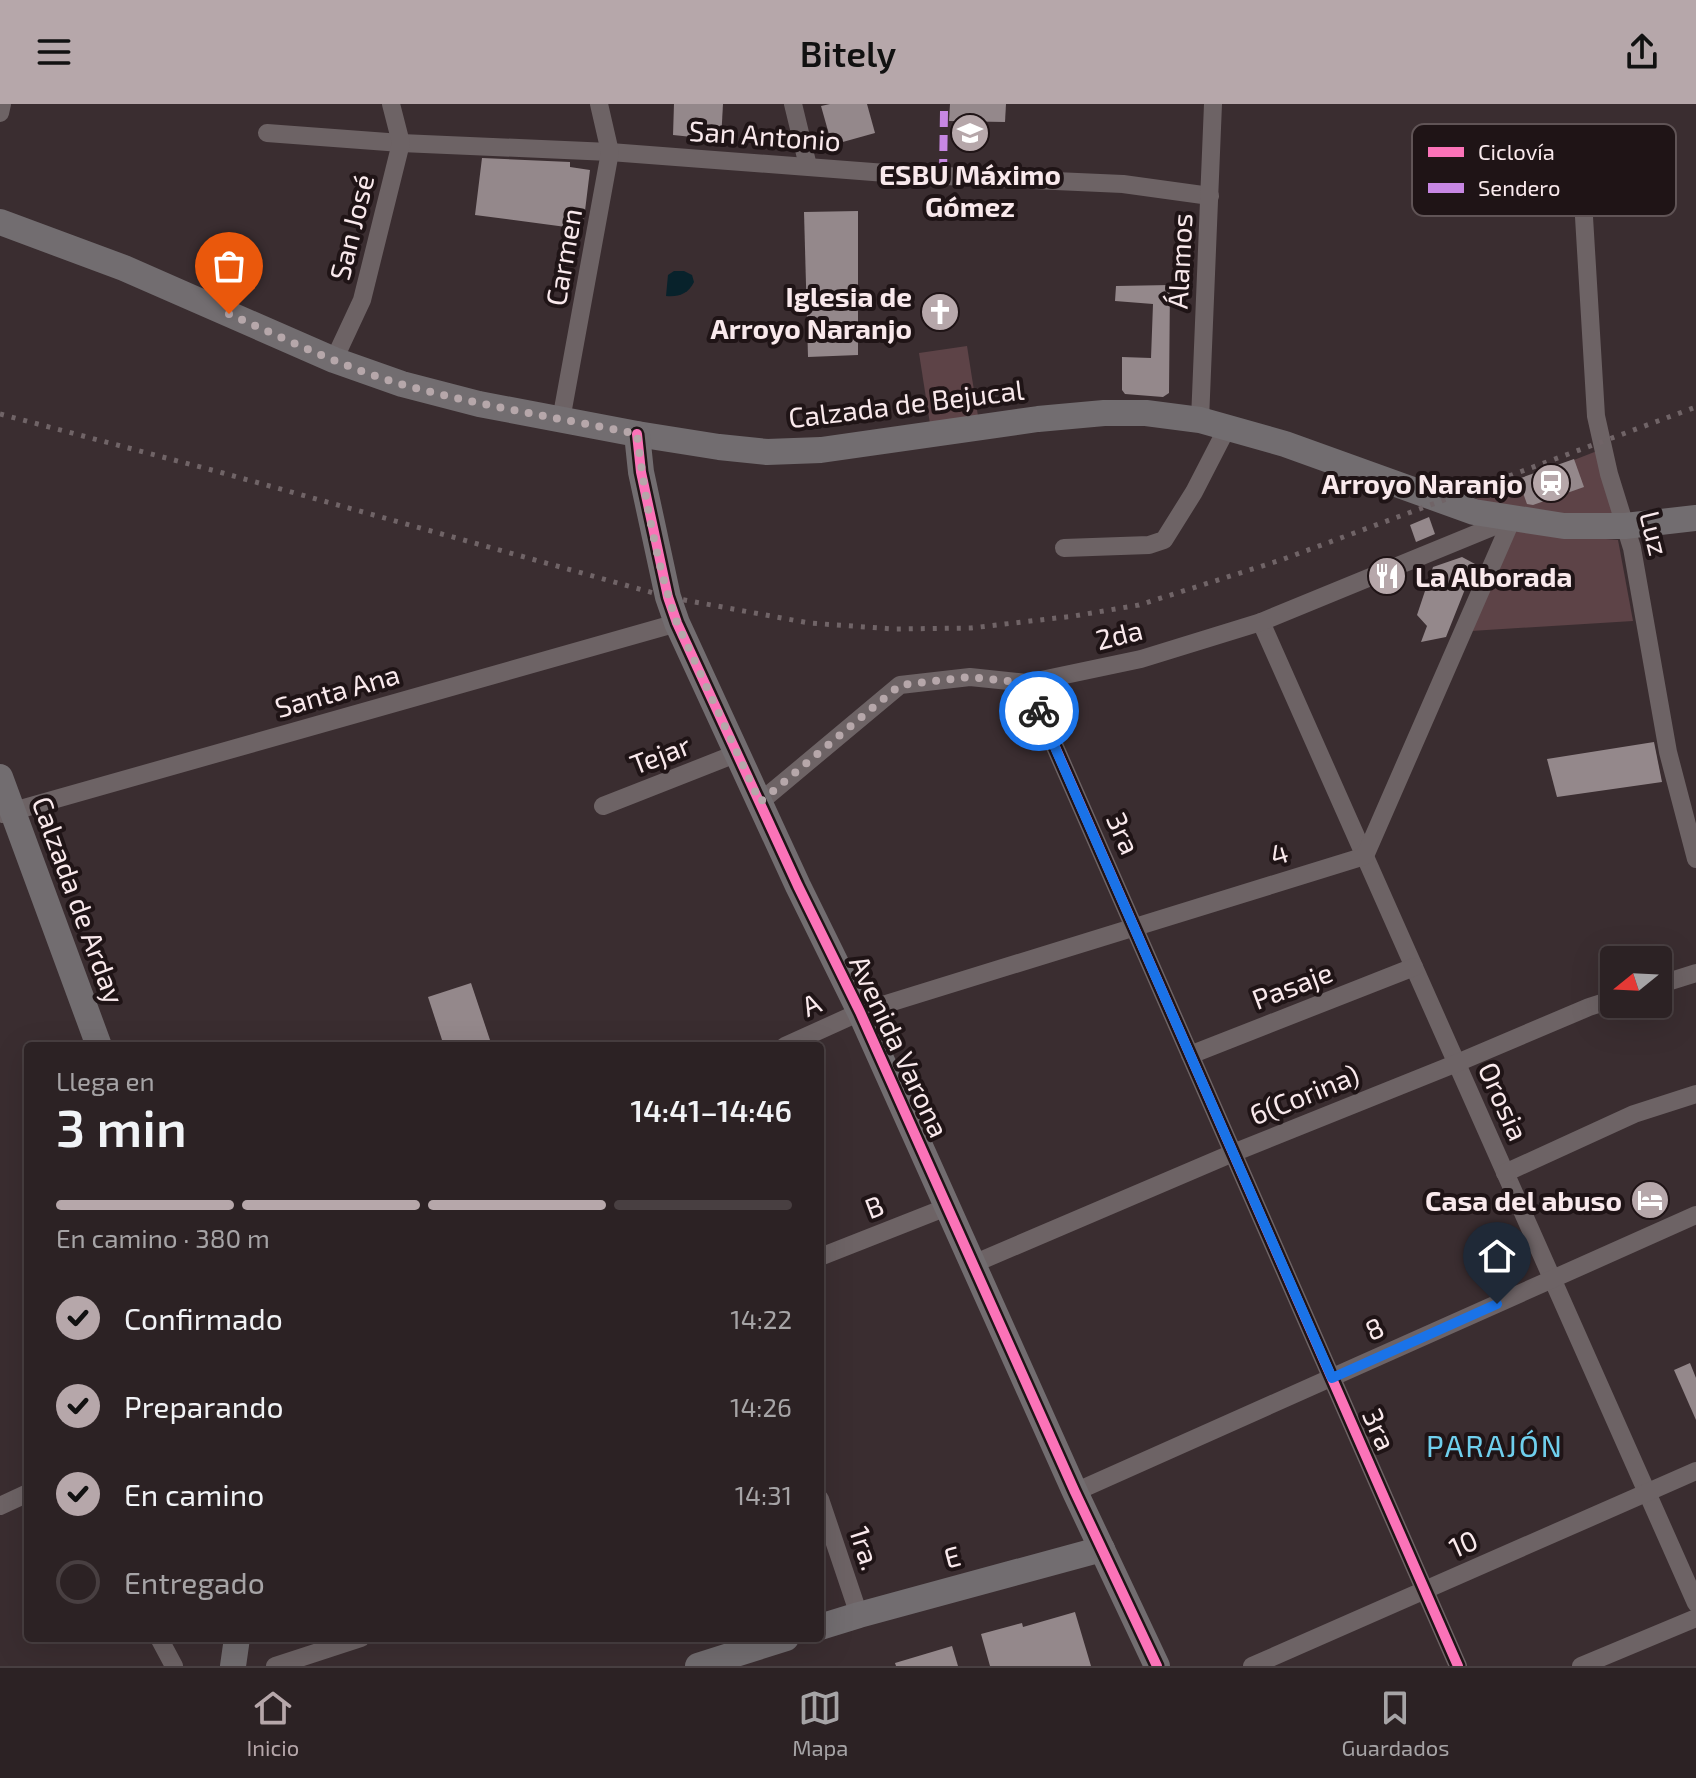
<!DOCTYPE html>
<html lang="es">
<head>
<meta charset="utf-8">
<style>
  :root { --surface:#2c2224; --page:#382f31; --text:#f1f3f6; --muted:#a6a4a6; --line:#483f41; --accent:#b6a7aa }
  body { margin:0; font-family:"Exo 2",sans-serif; background:var(--page); color:var(--text); height:100vh; display:flex; flex-direction:column; font-size:30px; white-space:nowrap }
  * { box-sizing:border-box; margin:0 }
  p { font-size:26px; color:var(--muted) }
  .icon { flex:none; width:44px; height:44px; fill:none; stroke:currentColor; stroke-width:2; stroke-linecap:round; stroke-linejoin:round }
  .map { position:relative; flex:1; overflow:hidden }
  .side { position:absolute; left:24px; top:938px; width:800px; height:600px; display:flex; flex-direction:column; background:var(--surface); border-radius:8px; box-shadow:0 8px 32px #0002,0 0 0 2px var(--line) }
  .side>* { flex:none }
  .needle { width:52px; rotate:252deg }
  .fabs { position:absolute; left:1600px; top:842px; display:grid; gap:16px }
  .fabs a { display:grid; place-items:center; width:72px; height:72px; border-radius:8px; background:var(--surface); box-shadow:0 8px 32px #0002,0 0 0 2px var(--line); font-size:40px }
  .pin { position:absolute; display:grid; place-items:center; width:68px; height:68px; color:#fff; margin:-82px -34px; border-radius:50% 50% 50% 0; rotate:-45deg; box-shadow:0 0 8px #0007 }
  .pin .icon { rotate:45deg }
  .courier { position:absolute; display:grid; place-items:center; width:80px; height:80px; margin:-40px; border:6px solid #1a73e8; border-radius:50%; background:#fff; color:#222; box-shadow:0 2px 10px #0007 }
  .head em { font-style:normal; font-weight:600 }
  .head div { display:flex; flex-direction:column-reverse }
  .head { display:flex; align-items:center; justify-content:space-between; height:136px; padding:0 32px }
  h1 { font-size:52px; font-weight:600; line-height:60px }
  .bar { display:grid; grid-template-columns:repeat(4,1fr); gap:12px 8px; align-content:center; height:96px; padding:0 32px }
  .bar i { height:10px; border-radius:6px; background:var(--line) }
  .bar .on { background:var(--accent) }
  .bar p { grid-column:span 4 }
  ol { padding:0 32px; list-style:none }
  li { display:flex; align-items:center; gap:24px; height:88px }
  li p { margin-inline-start:auto }
  li .icon { padding:8px; border-radius:50%; background:var(--accent); color:#111; stroke-width:4 }
  li:last-child { color:var(--muted) }
  li i { width:44px; height:44px; border:4px solid var(--line); border-radius:50% }
  header { display:flex; justify-content:space-between; align-items:center; height:104px; padding:0 32px; background:var(--accent); color:#111; font-size:36px; font-weight:600 }
  .tab-bar { display:flex; justify-content:space-around; align-items:center; height:112px; border-top:2px solid var(--line); background:var(--surface); font-size:22px; color:var(--muted) }
  .tab-bar a { display:grid; justify-items:center; gap:4px }
  .tab-bar .on { color:var(--accent) }
  .map>svg:first-child { display:block }
  .green { fill:#5d4347 }
  .water { fill:#08222b }
  .building { fill:#94888b }
  .lines { fill:none; stroke-linecap:round; stroke-linejoin:round }
  .street { stroke:#6d6365; stroke-width:18 }
  .secondary { stroke:#726d70; stroke-width:26 }
  .rail { stroke:#706467; stroke-width:5; stroke-dasharray:4 8; stroke-linecap:butt }
  .quiet { stroke:#c787e3; stroke-width:8; stroke-dasharray:16 8; stroke-linecap:butt }
  .cycleway-casing { stroke:#1f1416; stroke-width:15 }
  .cycleway { stroke:#fb73b8; stroke-width:10 }
  .done { stroke:#b6a7aa; stroke-width:8; stroke-dasharray:0 14.4 }
  .route { stroke:#1a73e8; stroke-width:10 }
  .labels { text-anchor:middle; dominant-baseline:central; stroke-width:8; stroke-linejoin:round; paint-order:stroke }
  .street-label { font-size:28px; fill:#f9e9ec; stroke:#1f1416 }
  .poi-label { font-size:28px; font-weight:bold; fill:#f9e9ec; stroke:#1f1416; text-anchor:end }
  .neighbourhood-label { font-size:30px; letter-spacing:2px; fill:#6fcfed; stroke:#1f1416 }
  .key { fill:#1f1416; stroke:#605456; stroke-width:2 }
  .key-label { font-size:22px; fill:#f9e9ec }
</style>
</head>
<body>
<header><svg class="icon" aria-label="menu" viewBox="0 0 24 24"><path d="M4 6h16M4 12h16M4 18h16"/></svg>Bitely<svg class="icon" aria-label="share" viewBox="0 0 24 24"><path d="M12 15V3M7 8l5-5 5 5M5 13v7h14v-7"/></svg></header>
<div class="map">
<svg width="1696" height="1562" viewBox="0 0 1696 1562">
  <rect width="100%" height="100%" fill="#3a2d30"/>
  <!-- green -->
  <g class="green">
    <polygon points="967,242 978,312 930,320 919,249"/>
    <polygon points="1597,347 1616,420 1472,396"/>
    <polygon points="1512,427 1618,436 1633,517 1471,527"/>
  </g>
  <!-- water -->
  <path class="water" d="M 674,167 L 684,167 L 692,171 L 694,178 C 688,190 679,193 666,192 L 668,171 Z"/>
  <!-- building -->
  <g class="building">
    <polygon points="674,0 723,0 721,36 673,31"/>
    <polygon points="830,0 867,0 875,29 832,41 821,2"/>
    <polygon points="950,0 1006,0 1005,18 949,17"/>
    <polygon points="482,54 570,58 570,63 590,66 584,115 568,113 566,123 475,111"/>
    <polygon points="858,107 858,251 808,253 804,108"/>
    <polygon points="1170,181 1169,289 1163,293 1125,290 1122,286 1122,253 1151,254 1153,200 1115,197 1116,182"/>
    <polygon points="1574,355 1584,383 1533,401 1527,400 1518,375"/>
    <polygon points="1429,413 1435,430 1416,438 1410,421"/>
    <polygon points="1462,453 1475,460 1446,533 1421,538 1427,522 1417,511 1433,463"/>
    <polygon points="1654,638 1662,678 1557,693 1547,655"/>
    <polygon points="471,879 492,942 444,942 428,893"/>
    <polygon points="1690,1259 1696,1274 1696,1316 1674,1266"/>
    <polygon points="1075,1508 1091,1562 990,1562 981,1530 1022,1519 1023,1523"/>
    <polygon points="952,1542 958,1562 896,1562 895,1559"/>
  </g>
  <g class="lines">
    <!-- street -->
    <g class="street">
      <polyline points="793,0 808,62"/>
      <polyline points="0,9 2,0"/>
      <polyline points="267,29 401,39 610,48 899,70 1123,80 1210,92"/>
      <polyline points="1584,113 1596,312 1609,370 1632,444 1668,648 1696,755"/>
      <polyline points="334,256 362,196 401,39 391,0"/>
      <polyline points="561,316 610,48 599,0"/>
      <polyline points="1200,316 1213,0"/>
      <polyline points="1064,444 1149,441 1164,436 1194,388 1227,324"/>
      <polyline points="1261,518 1696,1499"/>
      <polyline points="1027,579 1458,1562"/>
      <polyline points="760,698 900,581 970,573 1027,579 1141,555 1261,518 1512,415"/>
      <polyline points="603,702 738,649"/>
      <polyline points="3,710 677,519"/>
      <polyline points="1658,881 1696,869"/>
      <polyline points="785,942 860,908 1365,752 1512,415"/>
      <polyline points="1190,951 1414,863"/>
      <polyline points="1505,1069 1634,1010 1696,990"/>
      <polyline points="820,1153 947,1103"/>
      <polyline points="973,1160 1233,1049 1457,959 1589,903 1614,895"/>
      <polyline points="1075,1388 1696,1111"/>
      <polyline points="820,1395 859,1511"/>
      <polyline points="0,1402 28,1389"/>
      <polyline points="159,1534 174,1562"/>
      <polyline points="275,1562 361,1534"/>
      <polyline points="1252,1562 1696,1367"/>
      <polyline points="1581,1562 1696,1514"/>
    </g>
    <!-- secondary -->
    <g class="secondary">
      <polyline points="0,118 124,164 334,256 402,280 479,300 637,330 719,343 767,348 821,346 1038,315 1104,309 1146,309 1200,316 1285,340 1474,408 1564,422 1625,422 1696,414"/>
      <polyline points="637,330 641,368 668,493 677,519 798,782 860,908 1075,1388 1157,1562"/>
      <polyline points="0,673 99,942"/>
      <polyline points="820,1523 859,1511 1102,1445"/>
      <polyline points="233,1562 237,1534"/>
      <polyline points="698,1562 786,1534"/>
    </g>
    <!-- rail -->
    <polyline class="rail" points="0,310 223,369 668,493 809,519 894,525 971,524 1074,512 1139,501 1281,456 1696,303"/>
    <!-- quiet -->
    <polyline class="quiet" points="943,71 944,7"/>
    <!-- cycleway casing -->
    <g class="cycleway-casing">
      <g id="cycleway">
        <polyline points="637,330 641,368 668,493 677,519 798,782 860,908 1075,1388 1157,1562"/>
        <polyline points="1027,579 1458,1562"/>
      </g>
    </g>
    <!-- cycleway -->
    <use href="#cycleway" class="cycleway"/>
  </g>
  <g class="lines">
    <!-- done -->
    <path class="done" d="M 229,210 C 286,235 344,264 404,281 C 481,302 559,314 637,330 C 644,390 657,462 677,519 L 760,698 L 900,581 L 970,573 L 1027,579 L 1039,607"/>
    <!-- route -->
    <polyline class="route" points="1039,607 1332,1274 1497,1200"/>
  </g>
  <!-- icons -->
  <defs>
    <g id="school-disc" transform="scale(2)"><circle r="9.5" fill="#b6a7aa" stroke="#1f1416"/><path d="M0-5L7-2L0 1L-7-2ZM-4 1L0 2.5L4 1V4Q0 6-4 4Z" fill="#fff"/></g>
    <g id="church-disc" transform="scale(2)"><circle r="9.5" fill="#b6a7aa" stroke="#1f1416"/><path d="M-1.2-6h2.4v3.5h3.3v2.4h-3.3V6h-2.4V-.1h-3.3v-2.4h3.3Z" fill="#fff"/></g>
    <g id="station-disc" transform="scale(2)"><circle r="9.5" fill="#b6a7aa" stroke="#1f1416"/><path d="M-3-6H3Q5-6 5-4V2Q5 4 3 4L4.5 6H3L1.5 4h-3L-3 6H-4.5L-3 4Q-5 4-5 2V-4Q-5-6-3-6ZM-3.5-4v3h7v-3ZM-3.5 1v1.5H-2V1ZM2 1v1.5H3.5V1Z" fill="#fff"/></g>
    <g id="restaurant-disc" transform="scale(2)"><circle r="9.5" fill="#b6a7aa" stroke="#1f1416"/><path d="M-5-6h1v4h1v-4h1v4h1v-4h1v5L-1.5 .5V6h-2V.5L-5-1ZM5-6V6H3V1.5H1.5Q1.5-4 5-6Z" fill="#fff"/></g>
    <g id="hotel-disc" transform="scale(2)"><circle r="9.5" fill="#b6a7aa" stroke="#1f1416"/><path d="M-6-4.5h1.5V1H6V5H4.5V3h-9V5H-6ZM-4 0a1.8 1.8 0 1 1 3.6 0ZM.5 0V-2.5h3Q6-2.5 6 0Z" fill="#fff"/></g>
  </defs>
  <g fill-rule="evenodd">
    <use href="#school-disc" x="970" y="29"/>
    <use href="#church-disc" x="940" y="208"/>
    <use href="#station-disc" x="1551" y="379"/>
    <use href="#restaurant-disc" x="1387" y="472"/>
    <use href="#hotel-disc" x="1650" y="1096"/>
  </g>
  <g class="labels">
    <!-- street labels -->
    <g class="street-label">
      <text transform="translate(765 31) rotate(4)">San Antonio</text>
      <text transform="translate(351 123) rotate(-76)">San José</text>
      <text transform="translate(563 153) rotate(-80)">Carmen</text>
      <text transform="translate(1179 157) rotate(-87)">Álamos</text>
      <text transform="translate(906 299) rotate(-7)">Calzada de Bejucal</text>
      <text transform="translate(1655 429) rotate(76)">Luz</text>
      <text transform="translate(1119 530) rotate(-14)">2da</text>
      <text transform="translate(337 586) rotate(-16)">Santa Ana</text>
      <text transform="translate(660 650) rotate(-21)">Tejar</text>
      <text transform="translate(1124 729) rotate(66)">3ra</text>
      <text transform="translate(1279 749) rotate(-17)">4</text>
      <text transform="translate(79 796) rotate(70)">Calzada de Arday</text>
      <text transform="translate(1292 881) rotate(-21)">Pasaje</text>
      <text transform="translate(811 900) rotate(-24)">A</text>
      <text transform="translate(900 942) rotate(65)">Avenida Varona</text>
      <text transform="translate(1304 990) rotate(-22)">6(Corina)</text>
      <text transform="translate(1504 997) rotate(66)">Orosia</text>
      <text transform="translate(874 1102) rotate(-21)">B</text>
      <text transform="translate(1374 1224) rotate(-24)">8</text>
      <text transform="translate(1380 1325) rotate(66)">3ra</text>
      <text transform="translate(1463 1439) rotate(-24)">10</text>
      <text transform="translate(866 1444) rotate(72)">1ra.</text>
      <text transform="translate(952 1452) rotate(-15)">E</text>
    </g>
    <!-- poi labels -->
    <g class="poi-label">
      <text x="970" y="70" text-anchor="middle">ESBU Máximo<tspan x="970" dy="32">Gómez</tspan></text>
      <text x="912" y="192">Iglesia de<tspan x="912" dy="32">Arroyo Naranjo</tspan></text>
      <text x="1523" y="379">Arroyo Naranjo</text>
      <text x="1415" y="472" text-anchor="start">La Alborada</text>
      <text x="1622" y="1096">Casa del abuso</text>
    </g>
    <!-- neighbourhood labels -->
    <g class="neighbourhood-label">
      <text x="1495" y="1341">PARAJÓN</text>
    </g>
  </g>
  <!-- legend -->
  <rect x="1412" y="20" width="264" height="92" rx="12" class="key"/>
  <rect x="1428" y="43" width="36" height="10" fill="#fb73b8"/>
  <rect x="1428" y="79" width="36" height="10" fill="#c787e3"/>
  <g class="key-label">
    <text x="1478" y="56">Ciclovía</text>
    <text x="1478" y="92">Sendero</text>
  </g>
</svg>
<div class="fabs">
<a><svg class="needle" viewBox="-14 -14 28 28"><path d="M0-13l5 13h-10z" fill="#e53935"/><path d="M0 13l5-13h-10z" fill="#a6a4a6"/></svg></a>
</div>
<div class="pin" style="left:229px;top:210px;background:#ea580c"><svg class="icon" aria-label="bag" viewBox="0 0 24 24"><path d="M5 8h14l-1 12H6zM9 8a3 3 0 0 1 6 0"/></svg></div>
<div class="pin" style="left:1497px;top:1200px;background:#1f2937"><svg class="icon" aria-label="home" viewBox="0 0 24 24"><path d="M3 11l9-7 9 7M6 9v11h12V9"/></svg></div>
<div class="courier" style="left:1039px;top:607px"><svg class="icon" aria-label="bike" viewBox="0 0 24 24"><circle cx="6" cy="16" r="4"/><circle cx="18" cy="16" r="4"/><path d="M6 16l4-8h5l3 8M10 8l3 8H6M13 5h3"/></svg></div>
<section class="side">
<div class="head"><div><h1>3 min</h1><p>Llega en</p></div><em>14:41–14:46</em></div>
<div class="bar"><i class="on"></i><i class="on"></i><i class="on"></i><i></i><p>En camino · 380 m</p></div>
<ol>
<li><svg class="icon" aria-label="check" viewBox="0 0 24 24"><path d="M5 12l5 5 9-10"/></svg>Confirmado<p>14:22</p></li>
<li><svg class="icon" aria-label="check" viewBox="0 0 24 24"><path d="M5 12l5 5 9-10"/></svg>Preparando<p>14:26</p></li>
<li><svg class="icon" aria-label="check" viewBox="0 0 24 24"><path d="M5 12l5 5 9-10"/></svg>En camino<p>14:31</p></li>
<li><i></i>Entregado</li>
</ol>
</section>
</div>
<nav class="tab-bar">
<a class="on"><svg class="icon" aria-label="home" viewBox="0 0 24 24"><path d="M3 11l9-7 9 7M6 9v11h12V9"/></svg>Inicio</a>
<a><svg class="icon" aria-label="map" viewBox="0 0 24 24"><path d="M3 6l6-2 6 2 6-2v14l-6 2-6-2-6 2zM9 4v14M15 6v14"/></svg>Mapa</a>
<a><svg class="icon" aria-label="saved" viewBox="0 0 24 24"><path d="M7 4h10v16l-5-4-5 4z"/></svg>Guardados</a>
</nav>
</body>
</html>
